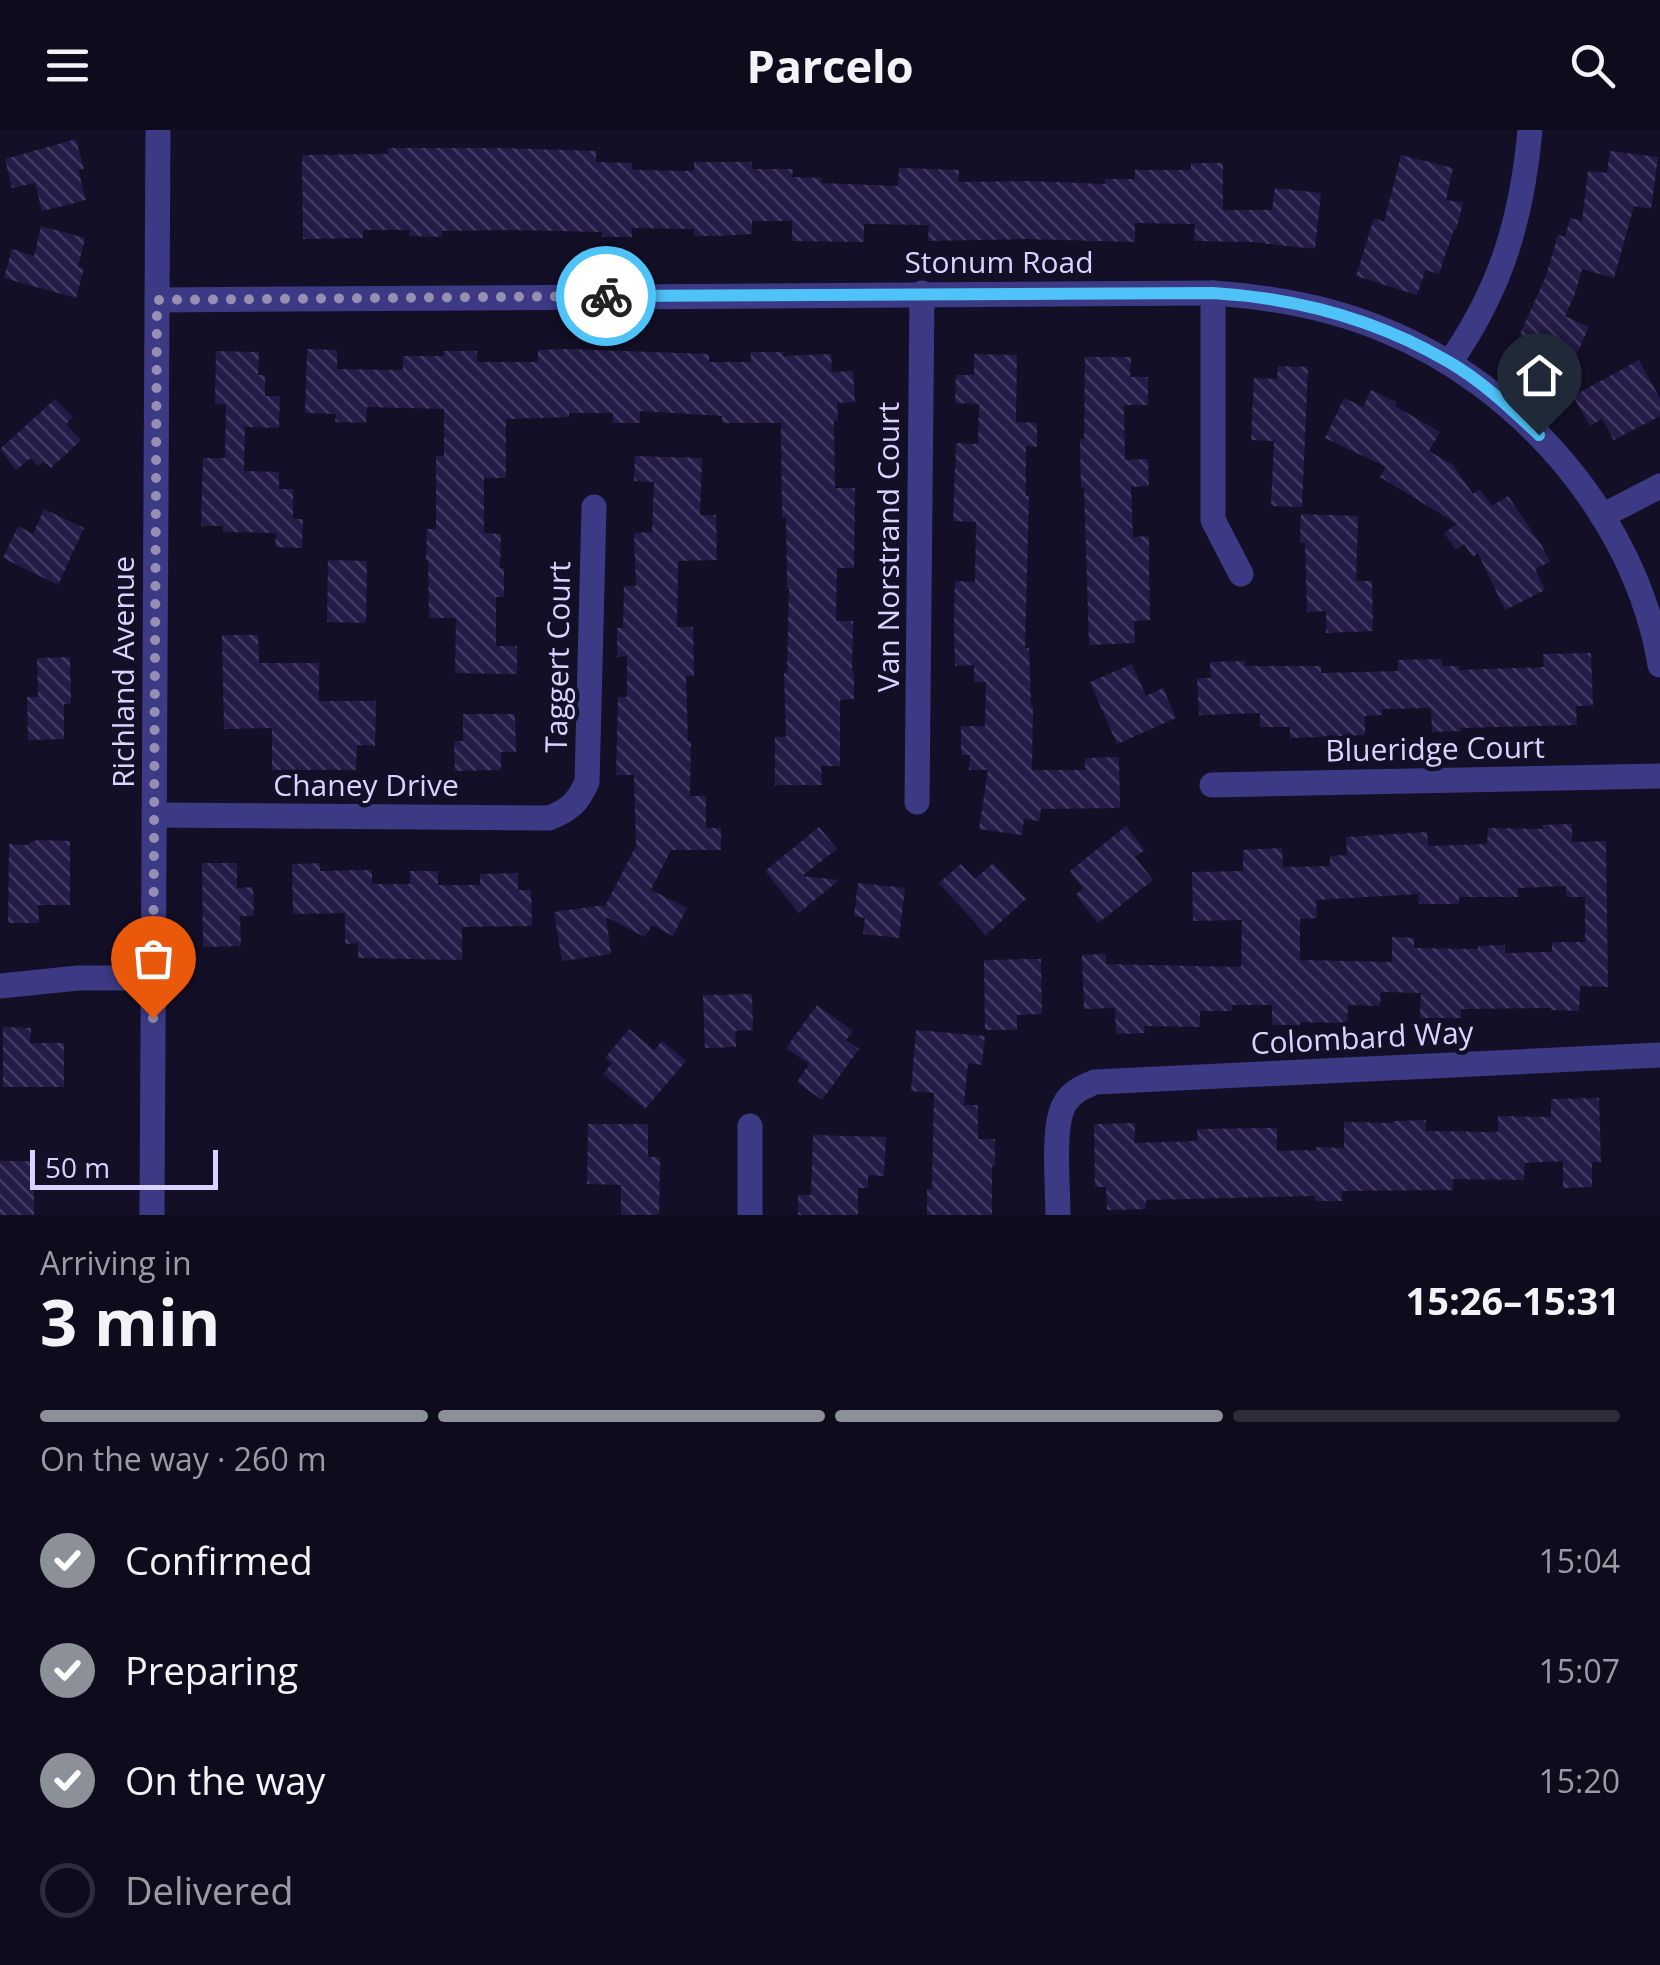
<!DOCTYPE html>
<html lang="en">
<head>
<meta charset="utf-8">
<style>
  :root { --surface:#0e0b1c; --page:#1c1929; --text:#f1f3f6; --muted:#9b9ba3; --line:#2e2b3b; --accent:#8c9099 }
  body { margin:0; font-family:"Open Sans",sans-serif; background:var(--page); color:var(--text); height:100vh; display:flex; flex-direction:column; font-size:38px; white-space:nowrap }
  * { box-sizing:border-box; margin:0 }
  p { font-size:32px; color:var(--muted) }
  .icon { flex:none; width:55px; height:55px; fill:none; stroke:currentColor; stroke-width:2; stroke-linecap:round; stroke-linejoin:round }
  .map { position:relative; height:1085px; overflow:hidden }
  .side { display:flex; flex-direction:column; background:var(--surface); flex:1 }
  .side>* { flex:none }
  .scale { position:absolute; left:30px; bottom:25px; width:188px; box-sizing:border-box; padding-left:10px; border:5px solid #d9d4ff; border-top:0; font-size:28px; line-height:35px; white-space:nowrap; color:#d9d4ff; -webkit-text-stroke:8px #130f26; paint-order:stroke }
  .pin { position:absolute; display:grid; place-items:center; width:85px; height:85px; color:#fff; margin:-102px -42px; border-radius:50% 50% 50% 0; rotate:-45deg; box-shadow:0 0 10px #0007 }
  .pin .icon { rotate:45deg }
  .courier { position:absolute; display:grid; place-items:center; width:100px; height:100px; margin:-50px; border:8px solid #4fc3f7; border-radius:50%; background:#fff; color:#222; box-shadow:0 2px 12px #0007 }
  .summary em { font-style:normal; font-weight:700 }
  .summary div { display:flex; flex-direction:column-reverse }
  .summary { display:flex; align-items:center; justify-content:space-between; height:170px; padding:0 40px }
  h1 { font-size:65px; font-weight:700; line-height:75px }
  .bar { display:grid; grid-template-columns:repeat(4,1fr); gap:15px 10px; align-content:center; height:120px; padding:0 40px }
  .bar i { height:12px; border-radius:8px; background:var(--line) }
  .bar .active { background:var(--accent) }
  .bar p { grid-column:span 4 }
  ol { padding:0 40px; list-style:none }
  li { display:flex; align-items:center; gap:30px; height:110px }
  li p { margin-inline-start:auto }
  li .icon { padding:10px; border-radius:50%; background:var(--accent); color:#fff; stroke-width:4 }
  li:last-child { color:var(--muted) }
  li i { width:55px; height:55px; border:5px solid var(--line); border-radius:50% }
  header { display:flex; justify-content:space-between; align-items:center; height:130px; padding:0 40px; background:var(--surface); font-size:45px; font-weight:700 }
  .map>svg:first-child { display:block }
  .building { fill:url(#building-back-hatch); fill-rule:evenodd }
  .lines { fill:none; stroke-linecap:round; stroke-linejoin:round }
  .minor { stroke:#3d3a85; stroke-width:25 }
  .done { stroke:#948fb3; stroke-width:10; stroke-dasharray:0 18 }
  .route { stroke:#4fc3f7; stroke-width:12 }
  .labels { text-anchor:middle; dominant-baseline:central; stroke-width:9; stroke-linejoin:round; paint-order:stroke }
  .street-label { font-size:30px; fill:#d9d4ff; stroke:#130f26 }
</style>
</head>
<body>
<header><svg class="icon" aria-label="menu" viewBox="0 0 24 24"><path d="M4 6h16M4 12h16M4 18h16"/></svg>Parcelo<svg class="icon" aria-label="search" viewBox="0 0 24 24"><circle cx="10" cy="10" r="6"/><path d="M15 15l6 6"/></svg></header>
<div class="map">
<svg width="1660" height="1085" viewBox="0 0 1660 1085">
  <defs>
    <pattern id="building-back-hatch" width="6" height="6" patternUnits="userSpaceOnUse" patternTransform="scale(2.5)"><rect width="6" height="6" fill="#241b47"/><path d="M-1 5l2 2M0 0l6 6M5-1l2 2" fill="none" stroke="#433b63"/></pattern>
  </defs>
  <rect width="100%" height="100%" fill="#130f26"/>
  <!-- building -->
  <g class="building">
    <polygon points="76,9 84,39 78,40 86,70 42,81 35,53 12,58 5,29"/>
    <polygon points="388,18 503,18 596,21 596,32 632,33 632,40 694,41 694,32 752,32 752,39 793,39 792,47 821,48 821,53 898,56 899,38 959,40 958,52 1029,51 1105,54 1105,49 1135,49 1135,40 1191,40 1191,33 1223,33 1223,80 1272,80 1275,58 1321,63 1315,119 1252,112 1194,111 1195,94 1135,93 1135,112 1025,109 928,111 929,95 864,94 864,112 792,111 792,91 752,91 752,104 714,106 694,106 694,99 632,98 632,107 602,107 602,102 513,100 442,101 442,107 409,106 410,100 363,100 363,108 303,109 302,25 388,24"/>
    <polygon points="1610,21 1658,27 1651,79 1634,76 1614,148 1582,139 1575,164 1565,186 1589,197 1562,257 1535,244 1544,225 1516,213 1546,146 1558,105 1565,107 1570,88 1582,91 1588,41 1607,43"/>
    <polygon points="1401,25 1453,38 1446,70 1463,73 1456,100 1454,99 1439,144 1426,140 1417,165 1356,146 1374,88 1384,92"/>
    <polygon points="41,96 85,108 78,137 84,138 76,168 4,148 12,119 34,126"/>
    <polygon points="307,219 337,220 337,239 403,240 403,226 444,226 444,221 477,221 477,232 538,232 538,220 567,219 709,224 709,232 751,232 751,222 783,222 783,226 831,224 832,242 853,241 855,272 837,273 838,291 834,291 835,358 855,358 854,438 837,438 836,491 853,491 852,541 854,541 854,569 840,570 840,636 821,636 822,655 775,655 775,607 786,607 784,543 787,543 789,457 787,457 786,388 782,388 781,293 722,293 722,286 640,281 640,293 613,293 613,283 569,283 569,287 506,289 506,348 484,348 484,403 501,404 500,438 504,438 504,467 496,467 496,516 517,516 517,544 455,543 456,488 429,488 428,430 426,430 427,399 436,399 436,326 444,326 444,279 367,277 366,293 335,292 336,284 305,283"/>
    <polygon points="216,221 259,222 258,245 265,245 265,266 280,266 279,298 245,297 244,341 279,342 279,359 293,359 293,389 303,389 302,418 275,417 276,403 223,402 223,396 201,396 203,328 225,328 226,275 215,274"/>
    <polygon points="974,224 1017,225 1016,292 1037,293 1037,317 1026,316 1026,366 1029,366 1025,518 1029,518 1031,576 1033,576 1032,640 1085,640 1085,628 1119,627 1120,678 1041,679 1039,691 1024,689 1022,705 979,699 988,640 969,640 970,625 961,625 961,596 985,596 986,552 974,552 974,535 955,536 954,495 955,451 975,452 976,392 953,391 956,313 978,314 979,274 955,273 956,245 974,245"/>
    <polygon points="1085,227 1131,227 1130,247 1148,247 1148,275 1124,275 1125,330 1148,329 1149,356 1131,357 1133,407 1149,406 1149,433 1150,490 1134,491 1135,513 1089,515 1084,358 1081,358 1080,309 1084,309"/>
    <polygon points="1639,230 1660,269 1660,286 1614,310 1602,289 1590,296 1573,266"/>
    <polygon points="1278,236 1308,237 1302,377 1271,376 1274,311 1251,310 1254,248 1277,249"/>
    <polygon points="1371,260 1396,272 1395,276 1440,302 1429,321 1453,335 1473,364 1480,359 1492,376 1508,366 1542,416 1550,432 1535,439 1545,460 1505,480 1478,423 1473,427 1464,414 1456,420 1444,403 1457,394 1380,347 1386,337 1325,308 1344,268 1363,277"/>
    <polygon points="55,269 73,287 66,294 81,310 51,338 44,332 38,336 31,328 16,340 0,319"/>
    <polygon points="635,326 702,328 700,385 716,385 717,430 678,431 677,497 693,497 694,546 686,546 688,611 691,612 690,666 706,666 706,698 721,698 721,720 671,720 651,760 687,778 673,806 652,795 645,807 606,787 611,824 562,831 554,782 604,775 604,778 636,716 634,645 616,645 618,567 627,567 627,526 617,527 617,498 623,498 624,456 636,456 634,403 652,402 654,352 634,351"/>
    <polygon points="44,379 84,398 58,455 3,428 18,396 33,404"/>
    <polygon points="1301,384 1358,386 1356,451 1372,451 1373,501 1326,503 1326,481 1307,482 1305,413 1300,413"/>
    <polygon points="328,430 367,431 366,493 327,492"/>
    <polygon points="222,505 258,505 259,533 319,533 319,571 376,571 375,616 357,615 356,640 272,640 272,598 224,599"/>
    <polygon points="1591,523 1593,576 1576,576 1577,595 1461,598 1461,601 1432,602 1431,578 1382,579 1382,585 1365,586 1365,605 1290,608 1290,597 1260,597 1260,583 1199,585 1197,548 1211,548 1210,532 1245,531 1245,536 1321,536 1321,543 1398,541 1398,530 1442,529 1442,536 1459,536 1459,540 1544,537 1543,524"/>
    <polygon points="70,527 71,574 64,574 64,609 28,610 27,567 38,567 37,528"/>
    <polygon points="1132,534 1146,566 1163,558 1176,588 1117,614 1090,552"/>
    <polygon points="463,584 515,584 516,622 501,622 501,640 455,641 454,611 463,611"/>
    <path d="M 1572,694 L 1572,712 L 1606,711 L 1608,857 L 1580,856 L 1579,881 L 1551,880 L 1551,878 L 1461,879 L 1461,888 L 1420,888 L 1421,863 L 1381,862 L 1380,876 L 1348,875 L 1347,893 L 1300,892 L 1300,895 L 1272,895 L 1272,875 L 1232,875 L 1232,881 L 1200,881 L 1200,897 L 1144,896 L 1145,903 L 1116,904 L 1115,878 L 1084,879 L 1082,825 L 1106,824 L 1106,834 L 1241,837 L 1242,790 L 1193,791 L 1192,742 L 1243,741 L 1243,720 L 1282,718 L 1283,737 L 1330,736 L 1330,726 L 1347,725 L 1346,707 L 1427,702 L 1428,716 L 1487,714 L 1488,698 L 1543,699 L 1542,695 ZM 1566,756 L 1566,767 L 1585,767 L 1585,812 L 1552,812 L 1552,822 L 1505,823 L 1505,815 L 1478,816 L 1478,819 L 1414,818 L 1414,808 L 1392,807 L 1392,832 L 1300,830 L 1300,789 L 1317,788 L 1316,770 L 1418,764 L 1419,774 L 1459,774 L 1459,767 L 1518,767 L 1518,758 Z"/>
    <polygon points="1126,696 1145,720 1135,727 1153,750 1098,793 1076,765 1083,758 1070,741"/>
    <polygon points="819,697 837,719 802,746 839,750 799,783 765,741"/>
    <polygon points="37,710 70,711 70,775 38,775 39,793 8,793 9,714 26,715"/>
    <polygon points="202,733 237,733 237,758 253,757 254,786 240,786 241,816 203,817"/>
    <polygon points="320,733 320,741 372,740 372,754 410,754 410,741 438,741 438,755 480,755 480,744 518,743 518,760 531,760 532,796 462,797 462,830 358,828 358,813 345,814 345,783 293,784 292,734"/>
    <polygon points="993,733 1026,769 986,805 939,753 961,734 975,749"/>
    <polygon points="858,753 905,758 899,808 863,804 865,788 854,786"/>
    <polygon points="1028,829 1041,829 1042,884 1017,885 1017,900 985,900 984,830"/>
    <polygon points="752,864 753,900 735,901 736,917 705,918 703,865"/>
    <polygon points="817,875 853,901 846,910 859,919 822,970 797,952 809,934 786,918"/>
    <polygon points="3,897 31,898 30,913 64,913 64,957 3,957"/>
    <polygon points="629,899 654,920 662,911 686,931 645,979 603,944 612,933 605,928"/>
    <polygon points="916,900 985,906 982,935 968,933 964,975 978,975 978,1009 995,1009 995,1037 992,1036 992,1085 927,1085 927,1059 932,1059 934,963 911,961"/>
    <polygon points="1599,968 1601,1032 1592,1032 1592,1057 1563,1058 1563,1031 1525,1033 1524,1050 1453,1049 1453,1060 1342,1061 1342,1071 1315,1071 1315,1066 1226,1068 1146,1070 1146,1079 1107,1080 1106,1057 1095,1057 1094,994 1135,993 1135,1013 1198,1011 1197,999 1277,998 1277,1021 1316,1020 1316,1017 1344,1018 1344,992 1393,993 1393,991 1426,990 1426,1001 1498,1002 1498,986 1551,987 1551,969"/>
    <polygon points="588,994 648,994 648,1027 660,1027 659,1085 621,1085 621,1055 587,1054"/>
    <polygon points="813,1005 886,1007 884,1046 868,1045 868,1058 858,1058 858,1085 798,1085 798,1065 811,1065"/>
    <rect x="0" y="1031" width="34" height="54"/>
  </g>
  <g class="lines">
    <!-- minor -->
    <g class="minor">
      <polyline points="1213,163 1213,390 1241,444"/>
      <path d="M 157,170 L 1213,163 C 1272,167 1329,177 1384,200 C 1520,255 1636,388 1660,535"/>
      <path d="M 1450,232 C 1501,159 1522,89 1530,0"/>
      <polyline points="1602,386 1660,356"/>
      <polyline points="1212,655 1660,646"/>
      <polyline points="917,672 922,163"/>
      <path d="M 154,685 L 549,688 C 570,680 578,672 587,652 L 594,377"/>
      <polyline points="0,856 78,848 153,848"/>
      <polyline points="750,996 750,1085"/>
      <polyline points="152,1085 158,0"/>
      <path d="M 1058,1085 C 1058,1057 1052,998 1064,975 C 1070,963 1082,957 1095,952 L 1660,925"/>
    </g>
  </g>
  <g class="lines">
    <!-- done -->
    <polyline class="done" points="153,888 157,170 606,166"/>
    <!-- route -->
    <path class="route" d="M 606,166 L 1213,163 C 1297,168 1376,189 1449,232 C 1482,251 1511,279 1539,305"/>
  </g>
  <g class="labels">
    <!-- street labels -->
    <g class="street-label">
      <text x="999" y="131">Stonum Road</text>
      <text transform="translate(887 417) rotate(-90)">Van Norstrand Court</text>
      <text transform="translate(557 527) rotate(-89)">Taggert Court</text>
      <text transform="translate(122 542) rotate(-90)">Richland Avenue</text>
      <text transform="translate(1435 618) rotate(-1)">Blueridge Court</text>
      <text x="366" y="654">Chaney Drive</text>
      <text transform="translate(1362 907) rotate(-3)">Colombard Way</text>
    </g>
  </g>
</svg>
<div class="scale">50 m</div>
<div class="pin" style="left:153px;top:888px;background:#ea580c"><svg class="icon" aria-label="bag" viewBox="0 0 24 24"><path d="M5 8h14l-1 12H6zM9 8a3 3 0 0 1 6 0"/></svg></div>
<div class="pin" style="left:1539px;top:305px;background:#1f2937"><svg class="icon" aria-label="home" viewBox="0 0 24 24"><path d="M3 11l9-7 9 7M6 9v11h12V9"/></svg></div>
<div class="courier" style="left:606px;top:166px"><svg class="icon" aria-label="bike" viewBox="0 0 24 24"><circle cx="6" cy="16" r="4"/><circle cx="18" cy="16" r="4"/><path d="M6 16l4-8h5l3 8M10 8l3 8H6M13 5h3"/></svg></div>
</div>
<section class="side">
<div class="summary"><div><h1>3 min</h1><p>Arriving in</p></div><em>15:26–15:31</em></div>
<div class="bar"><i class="active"></i><i class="active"></i><i class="active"></i><i></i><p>On the way · 260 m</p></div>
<ol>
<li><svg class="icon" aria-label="check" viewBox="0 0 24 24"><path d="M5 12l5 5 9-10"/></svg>Confirmed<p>15:04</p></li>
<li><svg class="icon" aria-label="check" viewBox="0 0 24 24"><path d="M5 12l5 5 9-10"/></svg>Preparing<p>15:07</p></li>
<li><svg class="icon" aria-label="check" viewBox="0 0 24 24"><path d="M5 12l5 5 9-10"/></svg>On the way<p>15:20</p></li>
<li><i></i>Delivered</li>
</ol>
</section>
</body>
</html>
